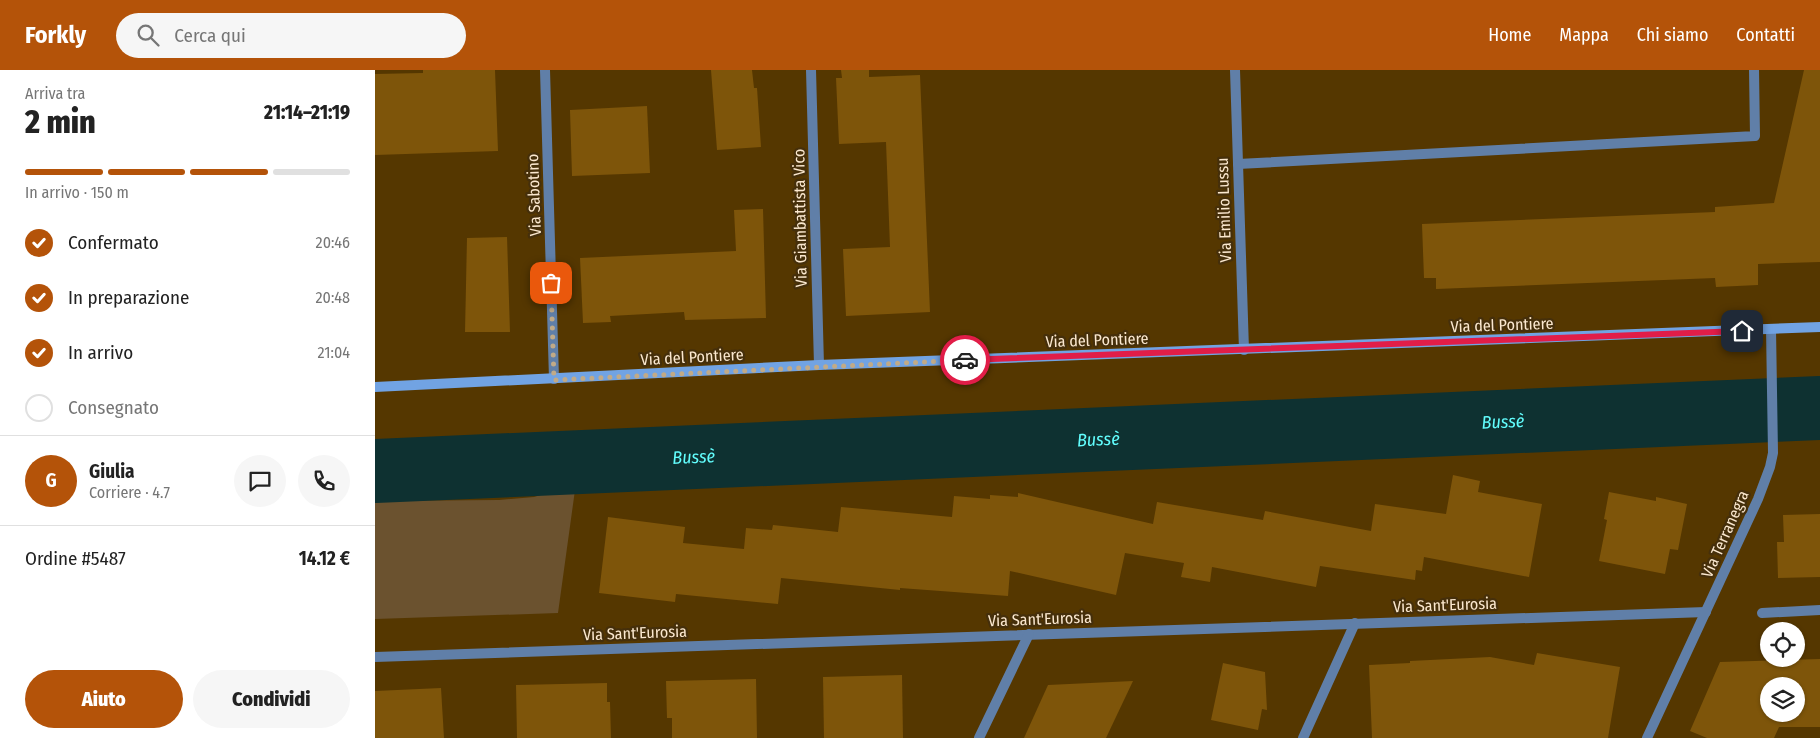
<!DOCTYPE html>
<html lang="it">
<head>
<meta charset="utf-8">
<style>
  :root { --surface:#fff; --page:#f6f6f6; --text:#222; --muted:#767676; --line:#e0e0e0; --accent:#b45309 }
  body { margin:0; font-family:"Fira Sans Condensed",sans-serif; background:var(--page); color:var(--text); height:100vh; display:flex; flex-direction:column; font-size:19px; white-space:nowrap }
  * { box-sizing:border-box; margin:0 }
  p { font-size:16px; color:var(--muted) }
  .icon { flex:none; width:28px; height:28px; fill:none; stroke:currentColor; stroke-width:2; stroke-linecap:round; stroke-linejoin:round }
  .map { position:relative; flex:1; overflow:hidden }
  .panel { display:flex; flex-direction:column; background:var(--surface); width:375px }
  .panel>* { flex:none }
  .buttons { position:absolute; left:1385px; top:552px; display:grid; gap:10px }
  .buttons a { display:grid; place-items:center; width:45px; height:45px; border-radius:50%; background:var(--surface); box-shadow:0 1px 4px #0004; font-size:25px }
  .pin { position:absolute; display:grid; place-items:center; width:42px; height:42px; color:#fff; margin:-21px; border-radius:10px; box-shadow:0 2px 8px #0006 }
  .courier { position:absolute; display:grid; place-items:center; width:50px; height:50px; margin:-25px; border:4px solid #e11d48; border-radius:50%; background:#fff; color:#222; box-shadow:0 1px 6px #0007 }
  .head em { font-style:normal; font-weight:800 }
  .head div { display:flex; flex-direction:column-reverse }
  .head { display:flex; align-items:center; justify-content:space-between; height:85px; padding:0 25px }
  h1 { font-size:32px; font-weight:800; line-height:38px }
  .bar { display:grid; grid-template-columns:repeat(4,1fr); gap:8px 5px; align-content:center; height:60px; padding:0 25px }
  .bar i { height:6px; border-radius:4px; background:var(--line) }
  .bar .current { background:var(--accent) }
  .bar p { grid-column:span 4 }
  .line { display:flex; align-items:center; gap:12px; padding:0 25px; border-top:1px solid var(--line) }
  .line div { flex:1 }
  .round { display:grid; place-items:center; flex:none; width:52px; height:52px; border-radius:26px; background:var(--page) }
  ol { padding:0 25px; list-style:none }
  li { display:flex; align-items:center; gap:15px; height:55px }
  li p { margin-inline-start:auto }
  li .icon { padding:5px; border-radius:50%; background:var(--accent); color:#fff; stroke-width:4 }
  li:last-child { color:var(--muted) }
  li i { width:28px; height:28px; border:2px solid var(--line); border-radius:50% }
  .cta { display:flex; gap:10px; margin-top:auto; padding:10px 25px }
  .cta a { flex:1; height:58px; border-radius:30px; background:var(--accent); color:#fff; font-size:20px; font-weight:800; line-height:58px; text-align:center }
  .cta a+a { background:var(--page); color:var(--text) }
  header { display:flex; align-items:center; gap:30px; box-sizing:border-box; height:70px; padding:0 25px; background:var(--accent); color:#fff }
  header strong { font-size:24px }
  nav { display:flex; gap:28px; margin-inline-start:auto; font-size:18px }
  .search { width:350px; height:45px; background:var(--page); display:flex; align-items:center; gap:12px; box-sizing:border-box; padding:0 18px; border-radius:28px; color:var(--muted); font-size:19px }
  main { display:flex; flex:1; min-height:0 }
  .map>svg:first-child { display:block }
  .green { fill:#6b522f }
  .lines { fill:none; stroke-linecap:round; stroke-linejoin:round }
  .river { stroke:#0e3131; stroke-width:64 }
  .building { fill:#7e550a; fill-rule:evenodd }
  .street { stroke:#607fa8; stroke-width:10 }
  .secondary { stroke:#71a3e3; stroke-width:10 }
  .done { stroke:#c1aa87; stroke-width:5; stroke-dasharray:0 9 }
  .route { stroke:#e11d48; stroke-width:6 }
  .labels { text-anchor:middle; dominant-baseline:central; stroke-width:4.5; stroke-linejoin:round; paint-order:stroke }
  .street-label { font-size:16px; fill:#fbe8cf; stroke:#452f0b }
  .water-label { font-size:18px; font-style:italic; fill:#62fefe; stroke:#452f0b }
</style>
</head>
<body>
<header>
<strong>Forkly</strong>
<div class="search"><svg class="icon" aria-label="search" viewBox="0 0 24 24"><circle cx="10" cy="10" r="6"/><path d="M15 15l6 6"/></svg>Cerca qui</div>
<nav><a>Home</a><a>Mappa</a><a>Chi siamo</a><a>Contatti</a></nav>
</header>
<main>
<section class="panel">
<div class="head"><div><h1>2 min</h1><p>Arriva tra</p></div><em>21:14–21:19</em></div>
<div class="bar"><i class="current"></i><i class="current"></i><i class="current"></i><i></i><p>In arrivo · 150 m</p></div>
<ol>
<li><svg class="icon" aria-label="check" viewBox="0 0 24 24"><path d="M5 12l5 5 9-10"/></svg>Confermato<p>20:46</p></li>
<li><svg class="icon" aria-label="check" viewBox="0 0 24 24"><path d="M5 12l5 5 9-10"/></svg>In preparazione<p>20:48</p></li>
<li><svg class="icon" aria-label="check" viewBox="0 0 24 24"><path d="M5 12l5 5 9-10"/></svg>In arrivo<p>21:04</p></li>
<li><i></i>Consegnato</li>
</ol>
<div class="line" style="height:90px"><b class="round" style="background:var(--accent);color:#fff">G</b><div><b>Giulia</b><p>Corriere · 4.7</p></div><a class="round"><svg class="icon" aria-label="chat" viewBox="0 0 24 24"><path d="M4 5h16v11H9l-5 4z"/></svg></a><a class="round"><svg class="icon" aria-label="phone" viewBox="0 0 24 24"><path d="M5 4h4l2 5-3 2q2 4 5 5l2-3 5 2v4C11 20 4 13 5 4z"/></svg></a></div>
<div class="line" style="height:65px"><div>Ordine #5487</div><b>14.12 €</b></div>
<div class="cta"><a>Aiuto</a><a>Condividi</a></div>
</section>
<div class="map">
<svg width="1445" height="668" viewBox="0 0 1445 668">
  <rect width="100%" height="100%" fill="#553700"/>
  <!-- green -->
  <polygon class="green" points="186,419 200,420 183,543 0,549 0,431 124,430 159,427"/>
  <g class="lines">
    <!-- river -->
    <path class="river" id="s1" d="M 0,401 L 1445,338"/>
  </g>
  <!-- building -->
  <g class="building">
    <polygon points="48,0 120,0 123,81 0,85 0,4 48,3"/>
    <polygon points="336,0 377,0 379,18 382,18 386,77 342,80"/>
    <polygon points="466,0 494,0 494,7 545,5 555,242 471,246 468,179 515,177 511,72 464,74 461,8 467,8"/>
    <polygon points="1429,0 1445,0 1445,192 1383,194 1383,215 1341,217 1340,208 1061,219 1061,208 1049,208 1047,154 1340,142 1340,137 1399,133"/>
    <polygon points="272,36 275,103 197,106 195,40"/>
    <polygon points="388,139 391,248 310,250 309,242 235,246 236,252 208,253 205,188 361,181 359,140"/>
    <polygon points="132,167 135,262 90,262 92,168"/>
    <polygon points="1078,405 1105,411 1103,422 1167,434 1154,507 1049,487 1047,501 1041,500 1040,510 945,496 941,517 837,497 835,512 806,507 809,493 750,483 741,525 635,501 633,526 525,518 525,520 406,508 403,534 301,524 300,532 224,523 233,447 310,457 308,473 369,479 371,458 397,460 398,455 463,462 466,437 577,447 579,426 615,429 615,425 643,427 643,423 778,454 782,432 888,450 890,441 996,461 1000,434 1071,444"/>
    <polygon points="1234,422 1281,431 1281,427 1312,434 1303,480 1295,479 1290,504 1224,491 1232,450 1229,449"/>
    <polygon points="1445,444 1445,507 1403,508 1402,472 1409,472 1408,445"/>
    <polygon points="1162,583 1245,597 1233,668 997,668 994,595 1035,593 1035,591 1115,587 1159,595"/>
    <path d="M 1445,589 L 1445,657 L 1404,657 L 1399,668 L 1332,668 L 1315,661 L 1345,592 ZM 1394,616 L 1421,616 L 1421,644 L 1394,644 Z"/>
    <polygon points="848,593 890,602 892,640 887,639 883,660 836,650"/>
    <polygon points="527,605 528,668 449,668 448,607"/>
    <polygon points="381,609 382,668 297,668 297,648 292,648 291,611"/>
    <polygon points="758,611 731,668 649,668 673,615"/>
    <polygon points="232,613 232,632 235,632 236,668 142,668 141,615"/>
    <polygon points="66,618 69,668 0,668 0,621"/>
  </g>
  <g class="lines">
    <!-- street -->
    <g class="street">
      <polyline points="170,0 179,309"/>
      <polyline points="436,0 444,295"/>
      <polyline points="860,0 869,280"/>
      <polyline points="863,94 1380,66 1379,0"/>
      <polyline points="1387,543 1445,540"/>
      <polyline points="0,587 1331,542"/>
      <polyline points="604,668 654,564"/>
      <polyline points="928,668 980,553"/>
      <polyline points="1272,668 1383,429 1395,397 1398,383 1396,259"/>
    </g>
    <!-- secondary -->
    <polyline class="secondary" points="0,317 444,295 1445,257"/>
  </g>
  <g class="lines">
    <!-- done -->
    <polyline class="done" points="176,213 179,310 590,290"/>
    <!-- route -->
    <polyline class="route" points="590,290 1367,261"/>
  </g>
  <g class="labels">
    <!-- street labels -->
    <g class="street-label">
      <text transform="translate(159 125) rotate(-92)">Via Sabotino</text>
      <text transform="translate(849 140) rotate(-92)">Via Emilio Lussu</text>
      <text transform="translate(425 148) rotate(-91)">Via Giambattista Vico</text>
      <text transform="translate(1127 255) rotate(-2)">Via del Pontiere</text>
      <text transform="translate(722 270) rotate(-2)">Via del Pontiere</text>
      <text transform="translate(317 287) rotate(-3)">Via del Pontiere</text>
      <text transform="translate(1350 464) rotate(-66)">Via Terranegra</text>
      <text transform="translate(1070 535) rotate(-2)">Via Sant'Eurosia</text>
      <text transform="translate(665 549) rotate(-2)">Via Sant'Eurosia</text>
      <text transform="translate(260 563) rotate(-2)">Via Sant'Eurosia</text>
    </g>
    <!-- water labels -->
    <g class="water-label">
      <text stroke="none"><textPath href="#s1" startOffset="1129">Bussè</textPath></text>
      <text stroke="none"><textPath href="#s1" startOffset="724">Bussè</textPath></text>
      <text stroke="none"><textPath href="#s1" startOffset="319">Bussè</textPath></text>
    </g>
  </g>
</svg>
<div class="buttons">
<a><svg class="icon" aria-label="locate" viewBox="0 0 24 24"><circle cx="12" cy="12" r="6"/><path d="M12 2v4M12 18v4M2 12h4M18 12h4"/></svg></a>
<a><svg class="icon" aria-label="layers" viewBox="0 0 24 24"><path d="M12 4l9 5-9 5-9-5zM3 14l9 5 9-5"/></svg></a>
</div>
<div class="pin" style="left:176px;top:213px;background:#ea580c"><svg class="icon" aria-label="bag" viewBox="0 0 24 24"><path d="M5 8h14l-1 12H6zM9 8a3 3 0 0 1 6 0"/></svg></div>
<div class="pin" style="left:1367px;top:261px;background:#1f2937"><svg class="icon" aria-label="home" viewBox="0 0 24 24"><path d="M3 11l9-7 9 7M6 9v11h12V9"/></svg></div>
<div class="courier" style="left:590px;top:290px"><svg class="icon" aria-label="car" viewBox="0 0 24 24"><path d="M5 17H2v-5l4-1 3-4h7l3 4 3 1v5h-3M9 17h6M6 11h13"/><circle cx="7" cy="17" r="2"/><circle cx="17" cy="17" r="2"/></svg></div>
</div>
</main>
</body>
</html>
